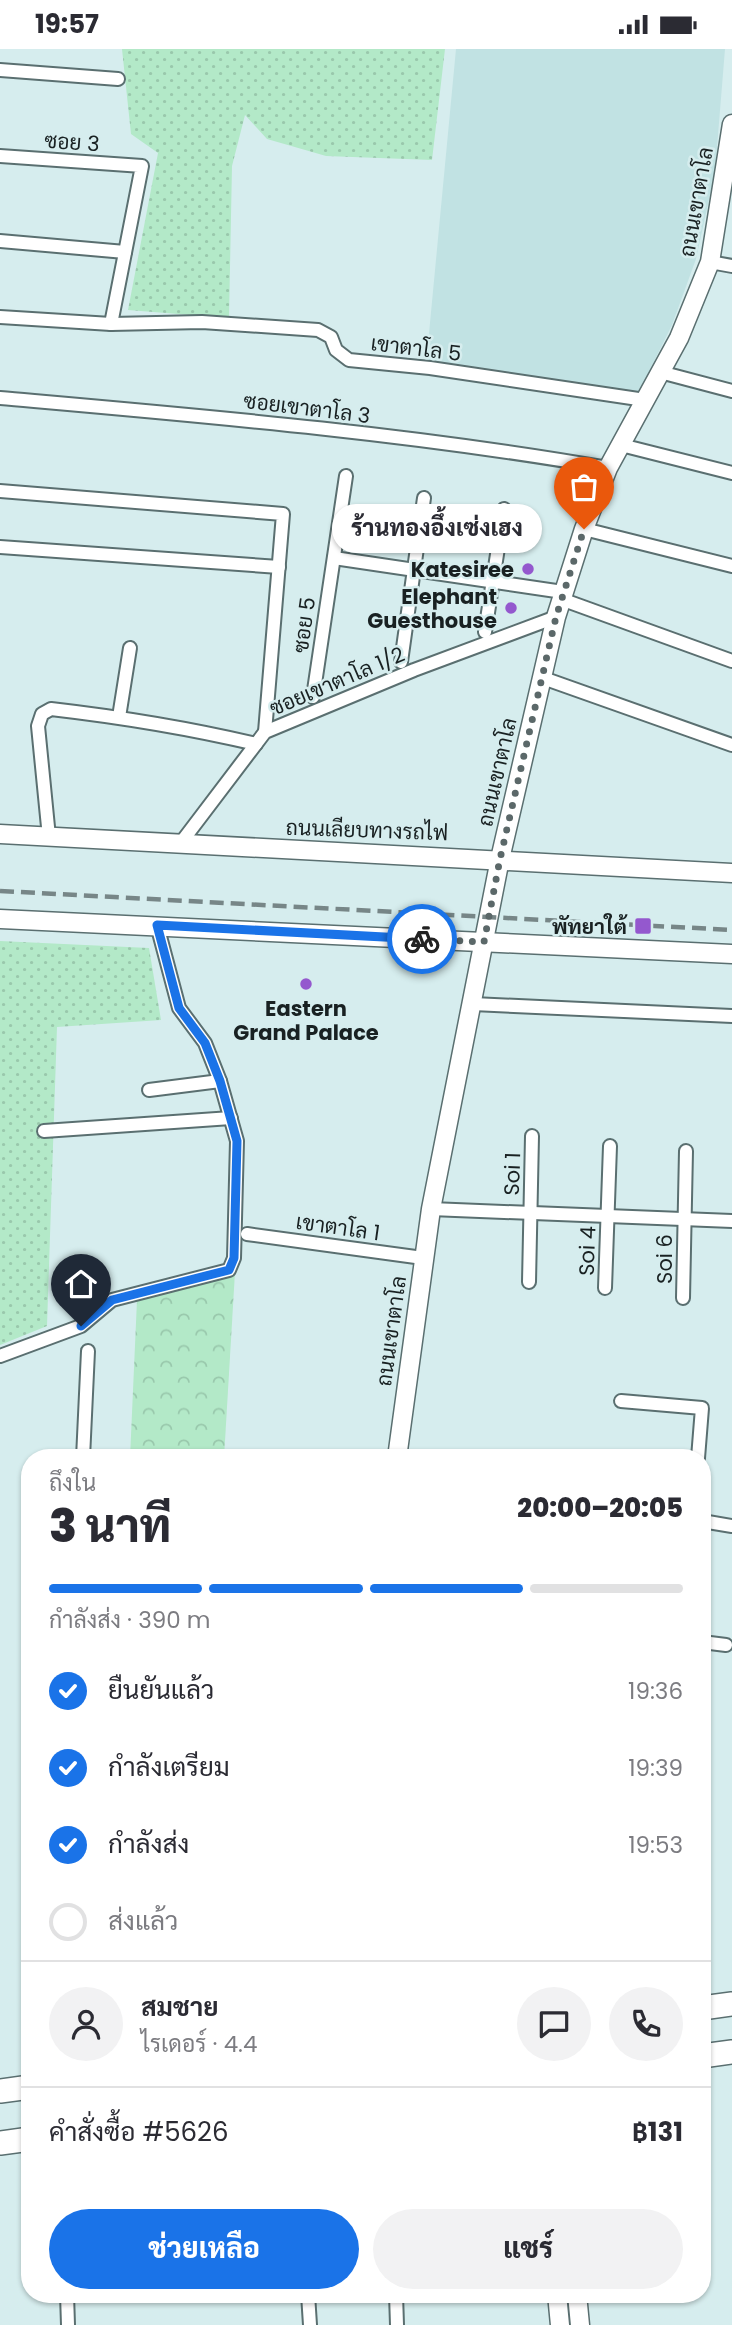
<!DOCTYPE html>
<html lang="th">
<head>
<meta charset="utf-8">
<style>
  :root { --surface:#fff; --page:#f2f2f3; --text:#2b2b33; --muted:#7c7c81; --line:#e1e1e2; --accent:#1a73e8 }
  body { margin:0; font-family:Poppins,Sarabun,sans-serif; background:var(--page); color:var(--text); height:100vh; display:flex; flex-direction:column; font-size:26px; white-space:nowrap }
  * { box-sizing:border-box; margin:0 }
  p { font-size:23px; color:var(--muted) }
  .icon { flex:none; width:38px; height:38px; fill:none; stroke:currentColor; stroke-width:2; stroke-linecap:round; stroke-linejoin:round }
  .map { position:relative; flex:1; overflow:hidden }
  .drawer { position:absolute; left:21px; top:1400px; width:690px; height:854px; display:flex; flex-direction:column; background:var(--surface); border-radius:28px; box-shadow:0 2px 5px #0004 }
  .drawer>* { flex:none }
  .pin { position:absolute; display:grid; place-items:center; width:60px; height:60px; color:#fff; margin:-72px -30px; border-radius:50% 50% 50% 0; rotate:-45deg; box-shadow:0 0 7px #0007 }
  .pin .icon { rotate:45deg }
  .courier { position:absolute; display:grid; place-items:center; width:70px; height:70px; margin:-35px; border:5px solid #1a73e8; border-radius:50%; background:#fff; color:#222; box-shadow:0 2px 9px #0007 }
  .bubble { position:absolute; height:49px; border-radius:24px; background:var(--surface); box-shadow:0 2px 5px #0004; font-size:23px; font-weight:800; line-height:49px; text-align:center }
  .head em { font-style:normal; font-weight:800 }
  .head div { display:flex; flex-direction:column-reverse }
  .head { display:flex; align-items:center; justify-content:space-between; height:119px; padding:0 28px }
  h1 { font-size:46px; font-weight:800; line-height:52px }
  .bar { display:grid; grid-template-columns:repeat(4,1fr); gap:10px 7px; align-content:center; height:84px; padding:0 28px }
  .bar i { height:9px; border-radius:5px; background:var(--line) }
  .bar .on { background:var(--accent) }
  .bar p { grid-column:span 4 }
  .line { display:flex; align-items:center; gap:18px; padding:0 28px; border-top:2px solid var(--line) }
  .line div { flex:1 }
  .round { display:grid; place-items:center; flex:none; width:74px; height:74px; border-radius:37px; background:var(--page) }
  ol { padding:0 28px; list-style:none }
  li { display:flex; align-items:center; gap:21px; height:77px }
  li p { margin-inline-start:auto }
  li .icon { padding:7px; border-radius:50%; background:var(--accent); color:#fff; stroke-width:4 }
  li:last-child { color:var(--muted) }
  li i { width:38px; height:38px; border:4px solid var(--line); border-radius:50% }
  .button { display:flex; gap:14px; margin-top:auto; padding:14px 28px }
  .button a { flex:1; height:80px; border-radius:42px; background:var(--accent); color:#fff; font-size:28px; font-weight:800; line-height:80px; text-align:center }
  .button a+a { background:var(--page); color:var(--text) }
  .status { display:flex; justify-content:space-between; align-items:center; height:49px; padding:0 35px; background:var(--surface); direction:ltr }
  .status svg { height:19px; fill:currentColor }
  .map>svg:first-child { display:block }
  .built { fill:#c1e2e3 }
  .grass { fill:url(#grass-dots) }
  .forest { fill:url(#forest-crowns) }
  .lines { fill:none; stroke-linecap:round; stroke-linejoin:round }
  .street-casing { stroke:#5a6f70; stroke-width:16 }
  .secondary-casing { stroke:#5a6f70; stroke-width:21 }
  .highway-casing { stroke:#5a6f70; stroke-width:26 }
  .street { stroke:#fff; stroke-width:12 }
  .secondary { stroke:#fff; stroke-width:18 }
  .highway { stroke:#fff; stroke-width:23 }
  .rail { stroke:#778687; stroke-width:4.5; stroke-dasharray:14 7; stroke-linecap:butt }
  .done { stroke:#5b6869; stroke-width:7; stroke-dasharray:0 12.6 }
  .route { stroke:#1a73e8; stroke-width:9 }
  .poi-dot { fill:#9458ce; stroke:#d6edee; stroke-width:2.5 }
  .labels { text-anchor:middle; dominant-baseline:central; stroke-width:5; stroke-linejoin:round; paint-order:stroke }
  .street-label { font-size:21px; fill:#192122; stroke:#d6edee }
  .poi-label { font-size:21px; font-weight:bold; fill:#192122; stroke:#d6edee; text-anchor:end }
</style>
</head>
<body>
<div class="status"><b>19:57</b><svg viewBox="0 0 49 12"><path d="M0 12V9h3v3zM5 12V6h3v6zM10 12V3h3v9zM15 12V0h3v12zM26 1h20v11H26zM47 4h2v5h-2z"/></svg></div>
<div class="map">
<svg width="732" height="2276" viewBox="0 0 732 2276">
  <defs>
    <pattern id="grass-dots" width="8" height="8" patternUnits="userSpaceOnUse" patternTransform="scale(1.75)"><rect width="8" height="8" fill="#b3e9c8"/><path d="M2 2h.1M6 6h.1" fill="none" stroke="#99c8ac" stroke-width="1.8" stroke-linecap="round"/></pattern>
    <pattern id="forest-crowns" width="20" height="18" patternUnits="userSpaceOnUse" patternTransform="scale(1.75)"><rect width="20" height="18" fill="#b3e9c8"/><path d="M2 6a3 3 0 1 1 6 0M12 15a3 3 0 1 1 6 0" fill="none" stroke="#99c8ac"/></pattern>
  </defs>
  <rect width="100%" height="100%" fill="#d6edee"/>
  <!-- built -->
  <polygon class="built" points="456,0 725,0 715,123 696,210 672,276 638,345 426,316"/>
  <!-- grass -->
  <g class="grass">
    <polygon points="122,0 445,0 432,111 326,107 267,90 245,66 232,117 229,269 128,261 158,104 131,85"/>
    <polygon points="0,892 149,899 161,971 57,978 47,1277 0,1296"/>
  </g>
  <!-- forest -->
  <polygon class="forest" points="235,1223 224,1409 130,1409 137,1251"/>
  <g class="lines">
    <!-- street casing -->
    <g class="street-casing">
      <g id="street">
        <polyline points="0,21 118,30"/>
        <polyline points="0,107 142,117 111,275"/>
        <polyline points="0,192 125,203"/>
        <polyline points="710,213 732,217"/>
        <polyline points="0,268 111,275 202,273 318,281 331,288 336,301 349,311 430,319 645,351"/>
        <polyline points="660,323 732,342"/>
        <path d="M 0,349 C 203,367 407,384 608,419"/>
        <polyline points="621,396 732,424"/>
        <polyline points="0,442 283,465 265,683"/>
        <polyline points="584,480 732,517"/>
        <polyline points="0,498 279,518"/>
        <polyline points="334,509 563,543"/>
        <polyline points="561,550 732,612"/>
        <polyline points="485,583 504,460"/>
        <polyline points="401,613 424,449"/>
        <polyline points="543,629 732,696"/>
        <polyline points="313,648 346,427"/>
        <polyline points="119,668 130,599"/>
        <path d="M 49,788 L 38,677 L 42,665 L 51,660 C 120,668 188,679 256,695"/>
        <polyline points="180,795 265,683 414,621 556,568"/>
        <polyline points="473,955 732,967"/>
        <polyline points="149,1041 220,1032"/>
        <polyline points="44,1082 231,1069"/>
        <polyline points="431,1160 732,1172"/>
        <polyline points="247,1185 423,1209"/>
        <polyline points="529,1233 532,1087"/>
        <polyline points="605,1239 610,1097"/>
        <polyline points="683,1249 686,1102"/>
        <polyline points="0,1307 81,1277 112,1251 229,1221 234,1209 237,1092 220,1032 205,994 179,959 157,876"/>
        <polyline points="621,1352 702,1359 698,1409"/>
        <polyline points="83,1409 88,1302"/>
        <polyline points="702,1472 732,1477"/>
        <polyline points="702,1593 726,1596"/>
        <polyline points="67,2245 68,2276"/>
        <polyline points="308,2245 310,2276"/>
        <polyline points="396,2245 397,2276"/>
      </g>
    </g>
    <!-- secondary casing -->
    <g class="secondary-casing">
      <g id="secondary">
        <polyline points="0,785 732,824"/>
        <polyline points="0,870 732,905"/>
        <polyline points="397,1409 431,1160 500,810 556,568 584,480 608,419 679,289 710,213 732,75"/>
        <polyline points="557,2245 560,2276"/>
        <polyline points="577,2245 580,2276"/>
      </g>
    </g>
    <!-- highway casing -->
    <g class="highway-casing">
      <g id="highway">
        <polyline points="702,1959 732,1955"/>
        <polyline points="702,2007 732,2003"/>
        <polyline points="0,2042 30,2038"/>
        <polyline points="0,2094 30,2090"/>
      </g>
    </g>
    <!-- street -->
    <use href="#street" class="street"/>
    <!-- secondary -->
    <use href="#secondary" class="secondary"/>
    <!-- highway -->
    <use href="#highway" class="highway"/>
    <!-- rail -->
    <polyline class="rail" points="0,842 732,881"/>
  </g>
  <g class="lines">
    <!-- done -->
    <polyline class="done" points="422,890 484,893 500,810 556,568 584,480"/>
    <!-- route -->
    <polyline class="route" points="81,1277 112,1251 229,1221 234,1209 237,1092 220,1032 205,994 179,959 157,876 422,890"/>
  </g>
  <!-- markers -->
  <g class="poi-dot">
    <circle cx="528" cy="520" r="7"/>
    <circle cx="511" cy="559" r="7"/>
    <rect x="634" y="868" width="18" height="18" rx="3.5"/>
    <circle cx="306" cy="935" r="7"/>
  </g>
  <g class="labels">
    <!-- street labels -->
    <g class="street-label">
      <text transform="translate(72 93) rotate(4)">ซอย 3</text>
      <text transform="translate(696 153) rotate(-80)">ถนนเขาตาโล</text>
      <text transform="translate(416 299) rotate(7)">เขาตาโล 5</text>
      <text transform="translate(307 359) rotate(7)">ซอยเขาตาโล 3</text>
      <text transform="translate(304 576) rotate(-82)">ซอย 5</text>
      <text transform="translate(337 632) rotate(-23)">ซอยเขาตาโล 1/2</text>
      <text transform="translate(497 723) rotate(-77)">ถนนเขาตาโล</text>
      <text transform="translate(367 781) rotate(2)">ถนนเลียบทางรถไฟ</text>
      <text transform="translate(512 1125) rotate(-88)">Soi 1</text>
      <text transform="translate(338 1178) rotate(8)">เขาตาโล 1</text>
      <text transform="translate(587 1202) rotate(-88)">Soi 4</text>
      <text transform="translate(664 1210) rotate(-90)">Soi 6</text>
      <text transform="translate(391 1282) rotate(-82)">ถนนเขาตาโล</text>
    </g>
    <!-- poi labels -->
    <g class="poi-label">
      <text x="514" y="520">Katesiree</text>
      <text x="497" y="547">Elephant<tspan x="497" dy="24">Guesthouse</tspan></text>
      <text x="627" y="877">พัทยาใต้</text>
      <text x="306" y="959" text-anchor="middle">Eastern<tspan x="306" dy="24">Grand Palace</tspan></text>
    </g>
  </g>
</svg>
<div class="pin" style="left:584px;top:480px;background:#ea580c"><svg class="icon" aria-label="bag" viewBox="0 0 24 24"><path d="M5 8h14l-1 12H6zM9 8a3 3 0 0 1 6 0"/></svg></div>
<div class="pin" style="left:81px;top:1277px;background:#1f2937"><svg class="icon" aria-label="home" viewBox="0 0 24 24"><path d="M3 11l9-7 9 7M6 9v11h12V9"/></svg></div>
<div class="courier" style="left:422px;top:890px"><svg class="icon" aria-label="bike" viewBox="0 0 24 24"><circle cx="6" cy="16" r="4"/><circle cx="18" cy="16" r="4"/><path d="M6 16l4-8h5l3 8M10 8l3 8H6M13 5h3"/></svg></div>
<div class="bubble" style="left:332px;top:455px;width:210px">ร้านทองอึ้งเซ่งเฮง</div>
<section class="drawer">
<div class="head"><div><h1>3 นาที</h1><p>ถึงใน</p></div><em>20:00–20:05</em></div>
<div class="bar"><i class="on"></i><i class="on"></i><i class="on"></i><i></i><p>กำลังส่ง · 390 m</p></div>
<ol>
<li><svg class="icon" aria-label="check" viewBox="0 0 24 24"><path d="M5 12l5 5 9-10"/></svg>ยืนยันแล้ว<p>19:36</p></li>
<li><svg class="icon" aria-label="check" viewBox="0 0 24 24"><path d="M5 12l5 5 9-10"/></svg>กำลังเตรียม<p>19:39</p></li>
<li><svg class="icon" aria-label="check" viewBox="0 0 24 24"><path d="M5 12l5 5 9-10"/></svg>กำลังส่ง<p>19:53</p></li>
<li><i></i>ส่งแล้ว</li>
</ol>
<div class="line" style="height:126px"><a class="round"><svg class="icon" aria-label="person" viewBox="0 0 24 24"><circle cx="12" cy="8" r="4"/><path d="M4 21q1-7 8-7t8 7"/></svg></a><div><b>สมชาย</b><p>ไรเดอร์ · 4.4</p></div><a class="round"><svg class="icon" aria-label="chat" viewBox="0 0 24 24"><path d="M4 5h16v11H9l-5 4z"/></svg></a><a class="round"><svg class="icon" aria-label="phone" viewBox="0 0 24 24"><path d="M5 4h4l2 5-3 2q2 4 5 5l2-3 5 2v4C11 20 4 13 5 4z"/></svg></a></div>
<div class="line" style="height:91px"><div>คำสั่งซื้อ #5626</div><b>฿131</b></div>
<div class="button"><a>ช่วยเหลือ</a><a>แชร์</a></div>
</section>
</div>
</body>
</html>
